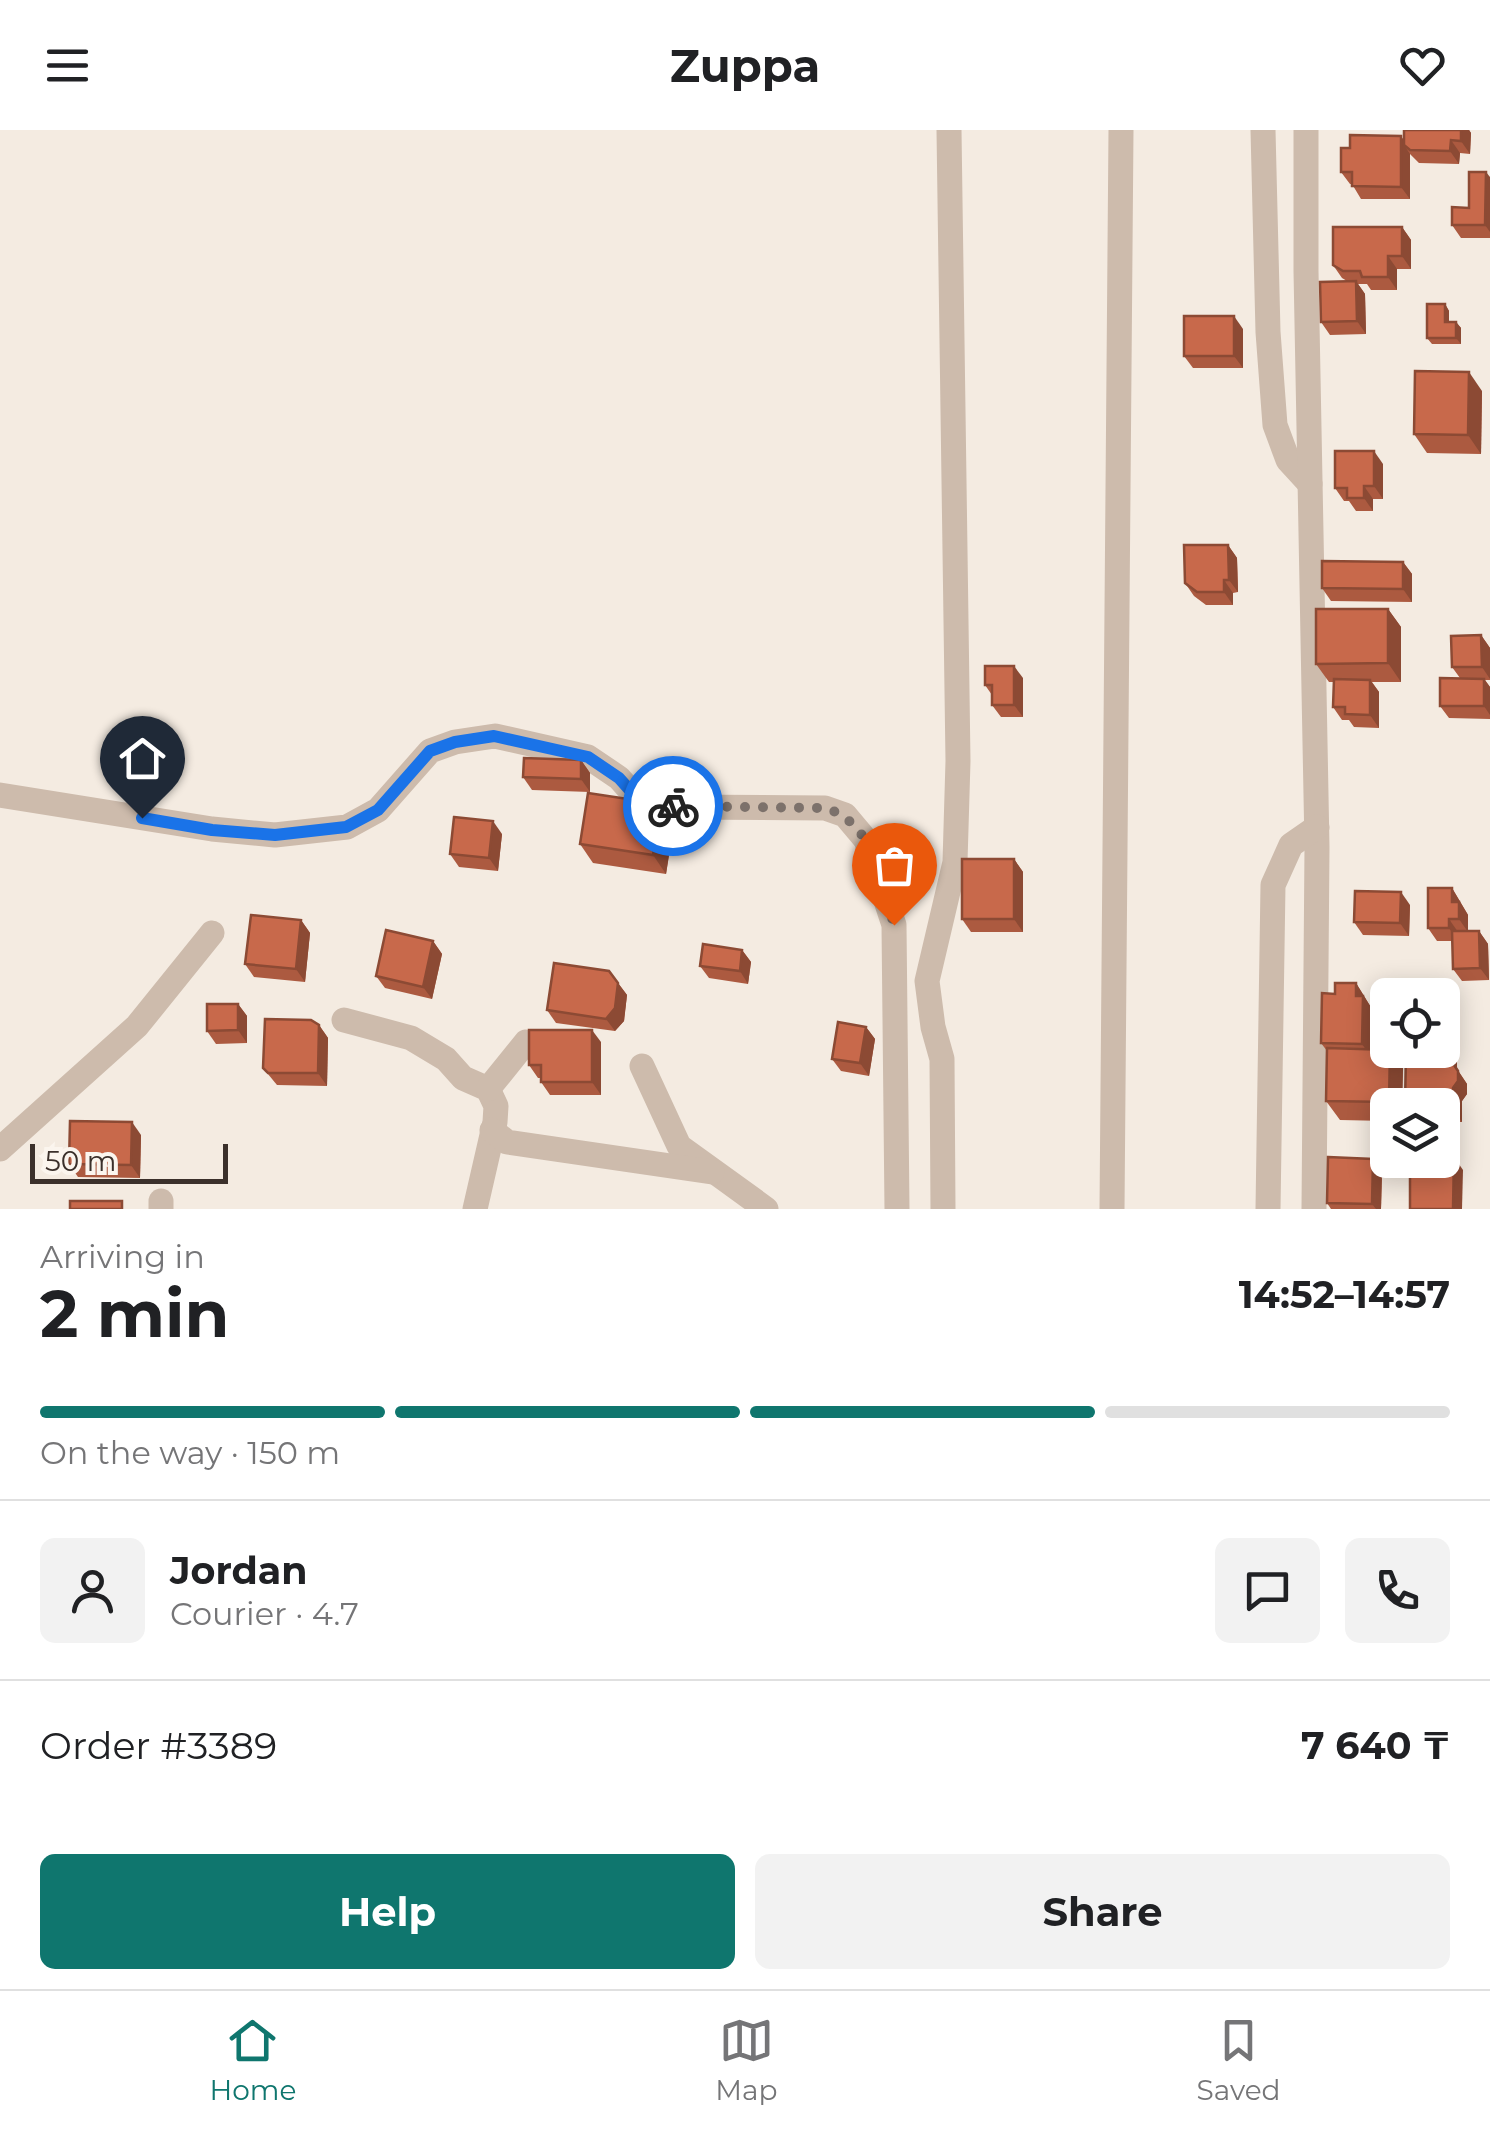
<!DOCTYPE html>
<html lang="en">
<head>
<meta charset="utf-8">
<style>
  :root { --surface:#fff; --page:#f2f2f2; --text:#202124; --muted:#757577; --line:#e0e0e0; --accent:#0f766e }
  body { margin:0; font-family:Montserrat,sans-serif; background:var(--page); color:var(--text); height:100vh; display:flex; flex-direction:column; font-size:38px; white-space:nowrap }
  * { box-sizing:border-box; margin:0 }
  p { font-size:32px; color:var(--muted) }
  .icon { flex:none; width:55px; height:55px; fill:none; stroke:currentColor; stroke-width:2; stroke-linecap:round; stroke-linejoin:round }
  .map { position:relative; height:1079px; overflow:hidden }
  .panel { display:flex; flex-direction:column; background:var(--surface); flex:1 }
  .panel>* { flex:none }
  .fabs { position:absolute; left:1370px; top:848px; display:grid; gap:20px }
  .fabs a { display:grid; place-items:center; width:90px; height:90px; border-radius:15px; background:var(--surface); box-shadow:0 5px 25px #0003; font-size:50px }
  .scale { position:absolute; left:30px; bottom:25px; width:198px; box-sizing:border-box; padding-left:10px; border:5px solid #3b302b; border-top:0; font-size:28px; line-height:35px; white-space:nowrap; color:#3b302b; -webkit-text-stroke:8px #fbf5ee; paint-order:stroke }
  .pin { position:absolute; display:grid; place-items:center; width:85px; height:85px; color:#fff; margin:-102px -42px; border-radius:50% 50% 50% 0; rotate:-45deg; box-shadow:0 0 10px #0007 }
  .pin .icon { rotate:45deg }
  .courier { position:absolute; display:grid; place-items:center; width:100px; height:100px; margin:-50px; border:8px solid #1a73e8; border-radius:50%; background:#fff; color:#222; box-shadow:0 2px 12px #0007 }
  .headline em { font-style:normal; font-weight:700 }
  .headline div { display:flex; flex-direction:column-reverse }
  .headline { display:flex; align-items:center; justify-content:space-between; height:170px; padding:0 40px }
  h1 { font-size:65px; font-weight:700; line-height:75px }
  .bar { display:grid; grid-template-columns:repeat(4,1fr); gap:15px 10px; align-content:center; height:120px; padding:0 40px }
  .bar i { height:12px; border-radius:8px; background:var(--line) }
  .bar .active { background:var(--accent) }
  .bar p { grid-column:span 4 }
  .line { display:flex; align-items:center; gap:25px; padding:0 40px; border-top:2px solid var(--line) }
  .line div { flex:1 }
  .round { display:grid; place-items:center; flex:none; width:105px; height:105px; border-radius:15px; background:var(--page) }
  .cta { display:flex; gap:20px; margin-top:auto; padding:20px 40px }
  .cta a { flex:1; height:115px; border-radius:15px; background:var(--accent); color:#fff; font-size:40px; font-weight:700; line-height:115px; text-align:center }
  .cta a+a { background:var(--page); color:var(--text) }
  header { display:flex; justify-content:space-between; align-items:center; height:130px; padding:0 40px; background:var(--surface); font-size:45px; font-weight:700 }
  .tab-bar { display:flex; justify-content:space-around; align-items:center; height:140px; border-top:2px solid var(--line); background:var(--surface); font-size:28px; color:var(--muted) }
  .tab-bar a { display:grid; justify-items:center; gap:5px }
  .tab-bar .active { color:var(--accent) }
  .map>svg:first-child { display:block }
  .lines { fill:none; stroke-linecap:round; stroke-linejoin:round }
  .minor { stroke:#cdbbac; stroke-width:25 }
  .wall { fill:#ac5a40 }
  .shaded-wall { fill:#8c4a34 }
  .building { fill:#c8694b; stroke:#8c4a34; stroke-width:2.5 }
  .done { stroke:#7c716b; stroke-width:10; stroke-dasharray:0 18 }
  .route { stroke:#1a73e8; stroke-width:12 }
</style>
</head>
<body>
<header><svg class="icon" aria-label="menu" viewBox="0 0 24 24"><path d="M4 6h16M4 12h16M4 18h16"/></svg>Zuppa<svg class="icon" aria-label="heart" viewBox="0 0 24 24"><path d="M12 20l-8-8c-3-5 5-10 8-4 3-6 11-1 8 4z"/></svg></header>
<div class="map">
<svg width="1490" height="1079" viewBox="0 0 1490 1079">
  <rect width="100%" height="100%" fill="#f4ebe1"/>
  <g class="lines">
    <!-- minor -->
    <g class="minor">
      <polyline points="1263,0 1268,202 1275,295 1288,330 1310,354"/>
      <polyline points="1306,0 1306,141 1317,717 1314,1079"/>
      <polyline points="0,665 212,699 275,705 347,697 378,680 430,621 455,612 495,606 588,627 619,648 636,667 678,677 825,678 845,685 866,710 894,795 897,1079"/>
      <polyline points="344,890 411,908 446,929 463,948 488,959 496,976 495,992 475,1079"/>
      <polyline points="642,936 679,1016 766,1079"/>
      <polyline points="488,959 526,912"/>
      <polyline points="492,1000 507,1012 712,1042"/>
      <polyline points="0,1019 137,896 212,803"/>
      <polyline points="161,1071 161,1079"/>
      <polyline points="943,1079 942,929 933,897 927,851 955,732 958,631 949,0"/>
      <polyline points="1112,1079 1121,0"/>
      <polyline points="1268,1079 1273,755 1291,715 1317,697"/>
    </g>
  </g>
  <!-- wall -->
  <g class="wall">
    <polygon points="1461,0 1469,0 1471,3 1470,24 1460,23 1459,34 1419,33 1410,24 1410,69 1361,69 1352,54 1350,54 1341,42 1350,18"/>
    <polygon points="1490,47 1490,108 1461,108 1452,95 1469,78"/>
    <polygon points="1402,97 1411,110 1411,139 1397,139 1397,160 1371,160 1367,154 1358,154 1365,164 1366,204 1330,205 1321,192 1347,151 1342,148 1333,135"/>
    <polygon points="1445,174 1449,181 1449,192 1456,192 1461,198 1461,214 1432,214 1427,208"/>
    <polygon points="1243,199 1243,238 1193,238 1184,226"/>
    <polygon points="1482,261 1481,324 1427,323 1414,304"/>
    <polygon points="1383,334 1383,369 1373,369 1373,381 1356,381 1349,371 1344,371 1335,358"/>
    <polygon points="1228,415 1237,428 1238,462 1233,463 1233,475 1206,475 1194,466 1185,453"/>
    <polygon points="1403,432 1412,444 1412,472 1331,471 1322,458"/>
    <polygon points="1388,479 1401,497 1401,552 1372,552 1379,562 1379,598 1354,597 1349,590 1342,590 1333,577 1333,552 1329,552 1316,534"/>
    <polygon points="1481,505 1490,518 1490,550 1485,550 1490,557 1490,589 1449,588 1440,576 1460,548 1452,537"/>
    <polygon points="1023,548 1023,587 1001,587 992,575 992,565 985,555"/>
    <polygon points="581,630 590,643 590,662 532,660 523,647"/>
    <polygon points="674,693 666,744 593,733 580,714"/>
    <polygon points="502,704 498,741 459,737 450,724"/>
    <polygon points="1014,729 1023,742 1023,802 971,802 962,789"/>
    <polygon points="1452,758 1468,785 1468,801 1479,801 1488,814 1489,850 1462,851 1453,839 1452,811 1437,811 1428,798"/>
    <polygon points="1410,775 1409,806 1363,805 1354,792"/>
    <polygon points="301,790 310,803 305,852 254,847 245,834"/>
    <polygon points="433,811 442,824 432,869 385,858 376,846"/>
    <polygon points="742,820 751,832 748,854 709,848 700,836"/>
    <polygon points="618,853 627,865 624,891 615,901 556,893 547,880"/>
    <polygon points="1356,853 1372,879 1371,919 1390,920 1403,938 1402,975 1388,975 1388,991 1340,990 1326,971 1327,921 1321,913 1335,864"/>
    <polygon points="238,874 247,886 247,913 216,914 207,901"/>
    <polygon points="319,895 328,908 327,956 277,955 263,938"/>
    <polygon points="866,897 875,909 869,946 841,941 832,929"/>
    <polygon points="601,912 601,965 550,965 541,952 541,948 538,948 529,935"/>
    <polygon points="1448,915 1457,927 1457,939 1467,954 1467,964 1462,971 1462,992 1442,992"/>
    <polygon points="141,1005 140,1048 78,1047 69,1034"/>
    <polygon points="1373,1029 1382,1042 1381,1079 1331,1079 1327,1073"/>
  </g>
  <!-- shaded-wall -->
  <g class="shaded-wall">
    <polygon points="1461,0 1469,0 1471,3 1470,24 1461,11"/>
    <polygon points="1401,6 1410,19 1404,15 1410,24 1410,69 1401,57"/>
    <polygon points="1451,10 1460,23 1459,34 1450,21"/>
    <polygon points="1486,42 1490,47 1490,102 1485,95"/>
    <polygon points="1402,97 1411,110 1411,139 1402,126"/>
    <polygon points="1388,126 1397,139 1397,160 1388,147"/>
    <polygon points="1356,151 1365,164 1366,204 1357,191"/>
    <polygon points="1445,174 1449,181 1449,198 1445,192"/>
    <polygon points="1234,186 1243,199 1243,238 1234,226"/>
    <polygon points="1456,192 1461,198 1461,214 1456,208"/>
    <polygon points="1469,242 1482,261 1481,324 1468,305"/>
    <polygon points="1374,321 1383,334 1383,369 1374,356"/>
    <polygon points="1364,356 1373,369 1373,381 1364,368"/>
    <polygon points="1228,415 1237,428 1238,462 1229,450"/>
    <polygon points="1403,432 1412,444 1412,472 1403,459"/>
    <polygon points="1224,450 1233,463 1233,475 1224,462"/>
    <polygon points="1388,479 1401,497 1401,552 1388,533"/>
    <polygon points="1481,505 1490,518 1490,549 1482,537"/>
    <polygon points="1014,536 1023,548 1023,587 1014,575"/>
    <polygon points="1484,549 1490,557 1490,585 1484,576"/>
    <polygon points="1370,550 1379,562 1379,598 1370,585"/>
    <polygon points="581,630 590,643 590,662 581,649"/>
    <polygon points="661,674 674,693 666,744 653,725"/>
    <polygon points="493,691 502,704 498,741 489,728"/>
    <polygon points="1014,729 1023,742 1023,802 1014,789"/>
    <polygon points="1452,758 1468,785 1468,802 1459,789 1452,772"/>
    <polygon points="1401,762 1410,775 1409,806 1400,793"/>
    <polygon points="1449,789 1458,802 1458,811 1449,798"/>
    <polygon points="301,790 310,803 305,852 296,839"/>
    <polygon points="1479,801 1488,814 1489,850 1480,838"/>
    <polygon points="433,811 442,824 432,869 423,857"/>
    <polygon points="742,820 751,832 748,854 740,841"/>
    <polygon points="618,853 627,865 624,891 615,901 606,889"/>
    <polygon points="1356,853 1372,879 1371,927 1362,914 1356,866"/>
    <polygon points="238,874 247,886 247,913 238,900"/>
    <polygon points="319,895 328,908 327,956 318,943"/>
    <polygon points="866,897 875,909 869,946 860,933"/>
    <polygon points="592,900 601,912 601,965 592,952"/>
    <polygon points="1448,915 1457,927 1457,939 1467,954 1467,964 1462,971 1462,992 1453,979"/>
    <polygon points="1390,920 1403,938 1402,975 1391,975 1389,972"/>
    <polygon points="132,992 141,1005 140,1048 131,1035"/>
    <polygon points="1454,1027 1463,1040 1462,1079 1453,1079"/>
    <polygon points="1373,1029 1382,1042 1381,1079 1376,1079 1372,1074"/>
  </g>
  <!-- building -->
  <g class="building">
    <polygon points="1404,0 1461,0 1461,11 1451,10 1450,21 1410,20 1404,15"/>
    <polygon points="1350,5 1401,6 1401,57 1352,56 1352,42 1341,42 1341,18 1350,18"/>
    <polygon points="1469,42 1486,42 1485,95 1452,95 1452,77 1469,78"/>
    <polygon points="1333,97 1402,97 1402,126 1388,126 1388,147 1362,147 1360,141 1343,141 1333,135"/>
    <polygon points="1356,151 1357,191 1321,192 1320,152"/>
    <polygon points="1427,174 1445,174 1445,192 1456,192 1456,208 1427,208"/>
    <rect x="1184" y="186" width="50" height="40"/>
    <polygon points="1415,241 1469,242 1468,305 1414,304"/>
    <polygon points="1335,321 1374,321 1374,356 1364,356 1364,368 1347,368 1347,358 1335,358"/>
    <polygon points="1184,415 1228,415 1229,450 1224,450 1224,462 1197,462 1185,453"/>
    <polygon points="1322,431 1403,432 1403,459 1322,458"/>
    <polygon points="1316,479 1388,479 1388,533 1316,534"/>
    <polygon points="1481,505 1482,537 1452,537 1451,506"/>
    <polygon points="985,536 1014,536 1014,575 992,575 992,555 985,555"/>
    <polygon points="1440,548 1484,549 1484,576 1440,576"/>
    <polygon points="1334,549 1370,550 1370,585 1345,584 1345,577 1333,577"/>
    <polygon points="524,628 581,630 581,649 523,647"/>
    <polygon points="588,663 661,674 653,725 580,714"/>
    <polygon points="454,687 493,691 489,728 450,724"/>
    <rect x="962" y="729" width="52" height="60"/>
    <polygon points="1428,758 1452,758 1452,772 1459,772 1459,789 1449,789 1449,798 1428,798"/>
    <polygon points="1355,761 1401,762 1400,793 1354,792"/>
    <polygon points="251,785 301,790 296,839 245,834"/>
    <polygon points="386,800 433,811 423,857 376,846"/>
    <polygon points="1452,801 1479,801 1480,838 1453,839"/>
    <polygon points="703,814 742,820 740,841 700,836"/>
    <polygon points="554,833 609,841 618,853 615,878 606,889 547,880"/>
    <polygon points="1335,853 1356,853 1356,866 1363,866 1362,914 1321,913 1322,863 1335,864"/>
    <polygon points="207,874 238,874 238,900 207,901"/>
    <polygon points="265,889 311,890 319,895 318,943 268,943 263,938"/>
    <polygon points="838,892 866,897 860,933 832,929"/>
    <polygon points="529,900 592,900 592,952 541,952 541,935 529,935"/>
    <polygon points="1442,915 1448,915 1448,926 1458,941 1458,951 1453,958 1453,979 1442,979 1442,975 1405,975 1406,920 1442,920"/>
    <polygon points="1327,918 1390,920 1389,972 1326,971"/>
    <polygon points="70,991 132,992 131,1035 69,1034"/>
    <polygon points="1328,1027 1373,1029 1372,1074 1327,1073"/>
    <polygon points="1442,1027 1454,1027 1453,1079 1410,1079 1410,1030 1442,1030"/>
    <rect x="70" y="1071" width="52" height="8"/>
  </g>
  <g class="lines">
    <!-- done -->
    <path class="done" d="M 673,676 L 825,678 C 874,693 882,751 894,795"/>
    <!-- route -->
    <polyline class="route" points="142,688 212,700 275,705 346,697 378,680 430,621 455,612 494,606 588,627 619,648 636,667 673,676"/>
  </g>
</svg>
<div class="fabs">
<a><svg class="icon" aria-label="locate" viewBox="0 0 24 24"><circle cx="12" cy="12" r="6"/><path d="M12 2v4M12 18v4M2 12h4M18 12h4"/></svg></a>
<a><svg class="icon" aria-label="layers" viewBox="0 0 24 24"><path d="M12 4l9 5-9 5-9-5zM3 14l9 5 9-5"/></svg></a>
</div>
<div class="scale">50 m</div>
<div class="pin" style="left:894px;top:795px;background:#ea580c"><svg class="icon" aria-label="bag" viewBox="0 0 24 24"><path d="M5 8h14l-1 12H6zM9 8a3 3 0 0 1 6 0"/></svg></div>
<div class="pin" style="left:142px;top:688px;background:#1f2937"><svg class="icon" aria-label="home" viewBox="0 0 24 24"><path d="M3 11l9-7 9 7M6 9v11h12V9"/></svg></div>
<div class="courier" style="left:673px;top:676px"><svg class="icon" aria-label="bike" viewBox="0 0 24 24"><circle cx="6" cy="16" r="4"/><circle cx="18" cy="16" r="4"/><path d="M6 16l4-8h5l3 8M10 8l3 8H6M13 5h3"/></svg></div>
</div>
<section class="panel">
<div class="headline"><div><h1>2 min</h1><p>Arriving in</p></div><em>14:52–14:57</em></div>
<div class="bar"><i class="active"></i><i class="active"></i><i class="active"></i><i></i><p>On the way · 150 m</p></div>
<div class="line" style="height:180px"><a class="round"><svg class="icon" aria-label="person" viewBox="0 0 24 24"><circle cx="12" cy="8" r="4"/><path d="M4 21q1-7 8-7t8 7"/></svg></a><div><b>Jordan</b><p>Courier · 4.7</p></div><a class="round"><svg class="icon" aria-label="chat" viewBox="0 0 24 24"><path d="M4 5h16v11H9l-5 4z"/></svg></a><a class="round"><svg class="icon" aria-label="phone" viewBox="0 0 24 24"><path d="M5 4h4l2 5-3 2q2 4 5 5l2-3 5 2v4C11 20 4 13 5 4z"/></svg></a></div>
<div class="line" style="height:130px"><div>Order #3389</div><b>7 640 ₸</b></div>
<div class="cta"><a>Help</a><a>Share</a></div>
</section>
<nav class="tab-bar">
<a class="active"><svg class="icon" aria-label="home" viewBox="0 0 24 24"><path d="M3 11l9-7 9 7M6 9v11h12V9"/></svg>Home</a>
<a><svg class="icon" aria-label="map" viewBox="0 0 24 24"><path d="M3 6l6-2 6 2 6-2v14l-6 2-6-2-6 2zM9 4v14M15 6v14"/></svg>Map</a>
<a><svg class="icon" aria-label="saved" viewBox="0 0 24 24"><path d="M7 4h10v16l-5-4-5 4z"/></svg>Saved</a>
</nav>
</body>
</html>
